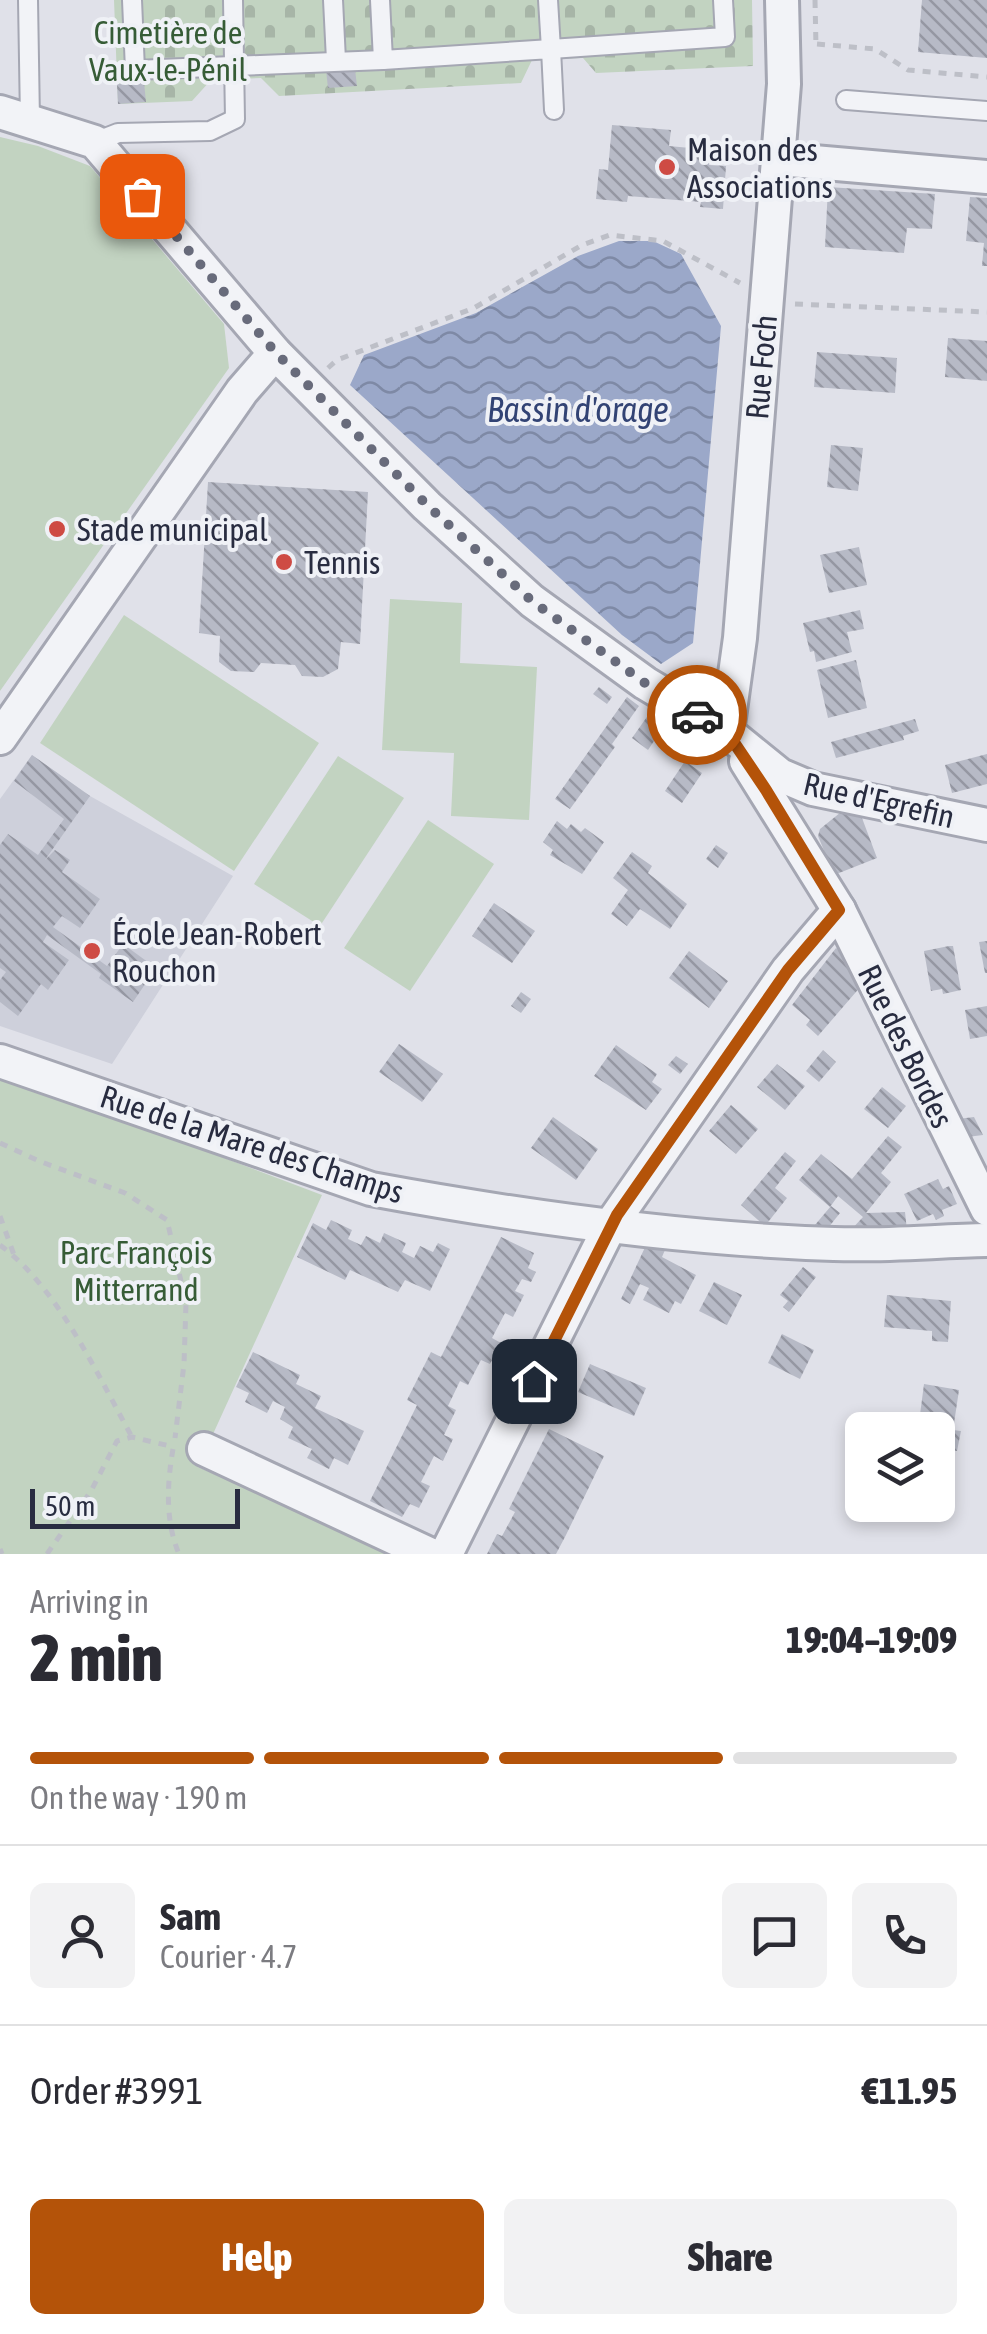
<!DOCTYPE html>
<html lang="en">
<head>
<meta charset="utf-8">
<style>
  :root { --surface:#fff; --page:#f2f2f3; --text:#2b2b33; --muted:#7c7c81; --line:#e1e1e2; --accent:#b45309 }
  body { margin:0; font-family:"Asap Condensed",sans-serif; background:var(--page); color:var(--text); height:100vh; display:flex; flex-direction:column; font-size:38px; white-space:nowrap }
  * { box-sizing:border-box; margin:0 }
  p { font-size:32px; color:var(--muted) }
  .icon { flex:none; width:55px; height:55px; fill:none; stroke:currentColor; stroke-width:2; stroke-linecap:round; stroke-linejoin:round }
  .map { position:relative; height:1554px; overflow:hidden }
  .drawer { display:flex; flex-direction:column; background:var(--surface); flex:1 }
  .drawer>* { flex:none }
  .controls { position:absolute; left:845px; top:1412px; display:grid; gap:20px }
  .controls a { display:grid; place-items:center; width:110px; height:110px; border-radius:15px; background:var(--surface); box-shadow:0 5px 15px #0003; font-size:50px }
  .scale { position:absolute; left:30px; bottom:25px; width:210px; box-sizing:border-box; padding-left:10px; border:5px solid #282c40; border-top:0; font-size:28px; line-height:35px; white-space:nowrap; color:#282c40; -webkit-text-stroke:8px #eff1f6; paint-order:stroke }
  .pin { position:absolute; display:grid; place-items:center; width:85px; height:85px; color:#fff; margin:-42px; border-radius:20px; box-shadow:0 5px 15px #0006 }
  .courier { position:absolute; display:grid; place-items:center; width:100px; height:100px; margin:-50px; border:8px solid #b45309; border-radius:50%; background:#fff; color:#222; box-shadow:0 2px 12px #0007 }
  .headline em { font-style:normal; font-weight:800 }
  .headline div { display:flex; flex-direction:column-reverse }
  .headline { display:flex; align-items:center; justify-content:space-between; height:170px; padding:0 30px }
  h1 { font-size:65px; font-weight:800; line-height:75px }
  .bar { display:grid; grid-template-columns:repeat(4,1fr); gap:15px 10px; align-content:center; height:120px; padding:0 30px }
  .bar i { height:12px; border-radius:8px; background:var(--line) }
  .bar .on { background:var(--accent) }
  .bar p { grid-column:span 4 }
  .line { display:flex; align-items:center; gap:25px; padding:0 30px; border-top:2px solid var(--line) }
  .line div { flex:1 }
  .round { display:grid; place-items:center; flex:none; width:105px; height:105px; border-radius:15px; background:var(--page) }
  .cta { display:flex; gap:20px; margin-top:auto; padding:20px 30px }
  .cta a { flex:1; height:115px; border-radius:15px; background:var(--accent); color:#fff; font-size:40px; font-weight:800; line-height:115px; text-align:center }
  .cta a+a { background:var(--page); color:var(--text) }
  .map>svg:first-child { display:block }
  .built { fill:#ced0db }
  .cemetery { fill:url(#cemetery-stones) }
  .park { fill:#c2d3c1 }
  .water { fill:url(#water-waves) }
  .building { fill:url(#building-back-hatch) }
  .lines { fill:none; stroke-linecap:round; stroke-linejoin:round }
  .service-casing { stroke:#a5a7b3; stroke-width:22 }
  .minor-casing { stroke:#a5a7b3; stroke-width:38 }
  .path { stroke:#bdbfc7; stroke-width:5; stroke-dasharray:8 8; stroke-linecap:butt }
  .service { stroke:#f2f3f7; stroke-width:18 }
  .minor { stroke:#f2f3f7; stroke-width:32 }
  .done { stroke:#686b7b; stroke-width:10; stroke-dasharray:0 18 }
  .route { stroke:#b45309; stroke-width:12 }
  .poi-dot { fill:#ce4b44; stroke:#eff1f6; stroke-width:4 }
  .labels { text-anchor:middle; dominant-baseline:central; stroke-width:8; stroke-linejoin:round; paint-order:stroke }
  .park-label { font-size:32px; fill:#365c36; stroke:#eff1f6 }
  .poi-label { font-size:32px; fill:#282c40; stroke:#eff1f6; text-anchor:start }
  .street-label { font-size:32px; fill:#282c40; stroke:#eff1f6 }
  .water-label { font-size:35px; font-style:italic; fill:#324374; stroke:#eff1f6 }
</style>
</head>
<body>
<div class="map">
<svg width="987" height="1554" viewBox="0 0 987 1554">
  <defs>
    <pattern id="cemetery-stones" width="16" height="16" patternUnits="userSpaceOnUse" patternTransform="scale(2.5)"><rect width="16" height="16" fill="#c2d3c1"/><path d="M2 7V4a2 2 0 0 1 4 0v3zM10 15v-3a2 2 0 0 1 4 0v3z" fill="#a7b5a7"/></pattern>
    <pattern id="water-waves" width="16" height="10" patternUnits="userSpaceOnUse" patternTransform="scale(2.5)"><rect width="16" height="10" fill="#9ba8c9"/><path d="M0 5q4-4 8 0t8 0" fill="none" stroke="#7e89a5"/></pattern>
    <pattern id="building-back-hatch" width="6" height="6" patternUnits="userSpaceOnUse" patternTransform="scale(2.5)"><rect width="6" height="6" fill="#b7bac6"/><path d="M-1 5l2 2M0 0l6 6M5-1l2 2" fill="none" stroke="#9597a2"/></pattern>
  </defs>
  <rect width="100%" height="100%" fill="#e0e1e9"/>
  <!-- built -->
  <polygon class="built" points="32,755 90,796 233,876 112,1064 0,1026 0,799"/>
  <!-- cemetery -->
  <polygon class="cemetery" points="114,0 752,0 753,66 596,73 583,58 532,60 521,83 279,96 261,78 211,80 192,101 118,104"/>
  <!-- park -->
  <g class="park">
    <polygon points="0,137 38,146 90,166 224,324 229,368 0,691"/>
    <polygon points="390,599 462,603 460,663 537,667 529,820 451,816 454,753 382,750"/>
    <polygon points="124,615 319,743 234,871 40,743"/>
    <polygon points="338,756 404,798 320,926 254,884"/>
    <polygon points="428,820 494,864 410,991 344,948"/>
    <polygon points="0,1073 322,1195 198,1467 396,1554 0,1554"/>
  </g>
  <!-- water -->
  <polygon class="water" points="619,241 653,241 681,254 721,326 693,643 661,664 622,635 350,385 364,355 476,313 578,256"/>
  <!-- building -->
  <g class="building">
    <polygon points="922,0 987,0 987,58 918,52"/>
    <polygon points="355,69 357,86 328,88 326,70"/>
    <polygon points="144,82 146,102 118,104 117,84"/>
    <polygon points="612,125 671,130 669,146 711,150 709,165 726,166 723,209 700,207 701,202 628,196 627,202 596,199 599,169 608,170"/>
    <polygon points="828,187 935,194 932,229 907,228 904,253 825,247"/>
    <polygon points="970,197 987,198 987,266 982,266 984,243 966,241"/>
    <polygon points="948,338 987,341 987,381 945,377"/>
    <polygon points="817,352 897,358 895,393 814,387"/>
    <polygon points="831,445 863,448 858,491 827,487"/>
    <polygon points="208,482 368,492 360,644 341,642 338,669 323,677 302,676 295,665 261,663 254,672 231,671 219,662 220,636 199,633"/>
    <polygon points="859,547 867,585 829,593 820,555"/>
    <polygon points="860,610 864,629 847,632 852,652 816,662 814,651 810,652 803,623"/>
    <polygon points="856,660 867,708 828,718 817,670"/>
    <polygon points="599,687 612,697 607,704 593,694"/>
    <polygon points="627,697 639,706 612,744 615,747 570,809 555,799"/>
    <polygon points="649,714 664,726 648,750 632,738"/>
    <polygon points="915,719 919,731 903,736 904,740 836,758 831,742"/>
    <polygon points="987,754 987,784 952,793 945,765"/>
    <polygon points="32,755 90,796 45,860 55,850 70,860 62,872 100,899 80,928 62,916 53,927 107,966 123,944 156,968 133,1002 99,978 101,974 47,935 43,942 69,960 48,990 41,984 18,1016 0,1002 0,980 6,972 0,968 0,845 8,834 38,855 64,819 14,781"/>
    <polygon points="685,761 702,773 682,803 665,791"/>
    <polygon points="846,808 859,810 877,858 834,875 818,836 820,829"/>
    <polygon points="557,821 567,829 571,824 581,832 585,828 604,842 582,874 550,855 553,850 543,842"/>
    <polygon points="716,845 728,853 718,868 706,859"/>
    <polygon points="632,852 652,866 648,873 687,904 670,929 640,909 627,926 611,914 628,890 613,878"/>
    <polygon points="494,903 535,931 512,963 472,936"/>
    <polygon points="987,941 987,973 985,973 979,942"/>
    <polygon points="949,946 953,946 961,990 943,994 942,989 931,991 924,951"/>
    <polygon points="836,948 849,958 862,985 818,1036 806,1025 810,1020 792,1005"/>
    <polygon points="689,951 728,981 709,1008 669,978"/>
    <polygon points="521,992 531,999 521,1013 511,1006"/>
    <polygon points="987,1006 987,1036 970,1039 965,1010"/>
    <polygon points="399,1044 443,1074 422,1102 379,1072"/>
    <polygon points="616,1045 657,1074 652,1082 662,1089 646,1110 594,1076"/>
    <polygon points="823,1050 836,1062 819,1082 806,1071"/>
    <polygon points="676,1056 688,1064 680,1074 668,1065"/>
    <polygon points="777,1064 805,1086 785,1110 757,1087"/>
    <polygon points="882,1087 906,1106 888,1128 864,1109"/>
    <polygon points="731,1105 758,1129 736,1154 709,1131"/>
    <polygon points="553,1117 598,1149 576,1180 531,1148"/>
    <polygon points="974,1117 983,1135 967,1137 958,1119"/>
    <polygon points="888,1136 902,1147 881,1173 891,1182 866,1213 905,1212 907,1231 849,1232 863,1217 838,1196 830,1207 799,1180 821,1154 852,1179"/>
    <polygon points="785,1152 796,1161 775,1188 787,1198 765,1226 741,1205"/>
    <polygon points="938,1179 943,1189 949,1186 957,1204 942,1210 944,1216 936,1220 933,1214 917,1221 904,1194"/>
    <polygon points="831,1206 840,1213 824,1233 809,1232"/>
    <polygon points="331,1220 352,1230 348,1239 361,1245 366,1236 380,1243 384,1233 406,1243 402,1252 414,1258 420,1246 433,1252 438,1243 450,1249 430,1291 405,1280 398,1292 350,1270 345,1280 297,1257 313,1223 326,1230"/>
    <polygon points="501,1237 534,1253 528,1268 536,1272 531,1282 522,1279 515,1291 524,1295 513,1317 505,1313 492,1338 501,1343 490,1364 481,1360 468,1385 460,1381 448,1406 456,1410 444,1435 453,1439 443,1461 434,1456 421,1482 430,1486 419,1508 410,1504 402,1517 370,1501 417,1405 407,1400 431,1352 441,1357"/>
    <polygon points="647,1243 667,1245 662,1257 696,1275 681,1304 675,1301 669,1313 643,1300 649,1288 640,1284 630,1304 621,1299"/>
    <polygon points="803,1267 816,1277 789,1312 783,1307 788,1301 780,1295"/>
    <polygon points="714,1282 742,1295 727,1325 699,1311"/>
    <polygon points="887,1295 951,1301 948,1342 932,1341 932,1331 884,1327"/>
    <polygon points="782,1334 814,1350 800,1379 768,1363"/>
    <polygon points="253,1352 300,1375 296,1384 321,1396 315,1408 364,1431 348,1465 334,1458 329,1469 307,1458 312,1449 288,1438 293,1427 280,1419 285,1407 273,1401 267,1413 245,1402 249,1393 236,1387"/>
    <polygon points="590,1364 646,1388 634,1416 578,1392"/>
    <polygon points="924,1384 959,1390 953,1430 961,1431 957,1451 938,1448 938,1430 918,1430"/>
    <polygon points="549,1429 604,1456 566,1535 556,1554 487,1554 497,1534 502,1536 515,1512 509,1509"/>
    <polygon points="868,1505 905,1505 902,1518 866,1512"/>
  </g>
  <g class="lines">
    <!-- service casing -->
    <g class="service-casing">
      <g id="service">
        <polyline points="28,0 30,120"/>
        <polyline points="132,0 135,70 383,60"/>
        <polyline points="333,0 336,60"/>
        <polyline points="380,0 383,60 551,49 554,110"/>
        <polyline points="548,0 551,49 725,37 723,0"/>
        <polyline points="846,100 987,111"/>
        <polyline points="95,142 118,133 210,131 235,119 233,0"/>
      </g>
    </g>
    <!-- minor casing -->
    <g class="minor-casing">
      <g id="minor">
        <polyline points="0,112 95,142 275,353 427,506 532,601 645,683 727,732 780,775 813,789 987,825"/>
        <polyline points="779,159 987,177"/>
        <polyline points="727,732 740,638 784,84 782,0"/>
        <polyline points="0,738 242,391 275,353"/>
        <polyline points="746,761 839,910 987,1209"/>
        <path d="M 0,1061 L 371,1189 C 523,1217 680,1239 834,1244 C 885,1246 936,1241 987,1240"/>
        <polyline points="204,1449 429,1554"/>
        <polyline points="446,1554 610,1226 788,970 839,910"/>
      </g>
    </g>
    <!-- path -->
    <g class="path">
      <polyline points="815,0 816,47"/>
      <polyline points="817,44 875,49 908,70 987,77"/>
      <polyline points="795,304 987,312"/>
      <polyline points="328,368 337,360 474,308 582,245 610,235 663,241 740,283"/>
      <polyline points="0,1143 39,1161 125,1193 167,1220 186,1303 184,1364 175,1438"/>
      <polyline points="0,1216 14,1255"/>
      <path d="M 0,1245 C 59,1289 97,1374 132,1437"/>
      <path d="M 173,1449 C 167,1484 165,1521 179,1554"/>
      <polyline points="0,1549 2,1554"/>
      <polyline points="47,1554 91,1491 117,1441 132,1437 174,1447"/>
    </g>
    <!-- service -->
    <use href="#service" class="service"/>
    <!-- minor -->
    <use href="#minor" class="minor"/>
  </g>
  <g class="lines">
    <!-- done -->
    <polyline class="done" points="142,196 276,353 428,506 532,601 645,683 697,715"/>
    <!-- route -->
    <polyline class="route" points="534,1381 617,1215 788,970 839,910 766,790 727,732 697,715"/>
  </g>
  <!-- markers -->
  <g class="poi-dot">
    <circle cx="667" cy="167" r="10"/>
    <circle cx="57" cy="529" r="10"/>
    <circle cx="284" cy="562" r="10"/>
    <circle cx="92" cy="951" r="10"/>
  </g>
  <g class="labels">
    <!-- park labels -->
    <g class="park-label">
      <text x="168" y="32">Cimetière de<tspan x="168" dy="37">Vaux-le-Pénil</tspan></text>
      <text x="136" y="1252">Parc François<tspan x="136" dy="37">Mitterrand</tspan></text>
    </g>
    <!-- poi labels -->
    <g class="poi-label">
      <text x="687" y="149">Maison des<tspan x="687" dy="37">Associations</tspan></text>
      <text x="77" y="529">Stade municipal</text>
      <text x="304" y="562">Tennis</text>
      <text x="112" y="933">École Jean-Robert<tspan x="112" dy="37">Rouchon</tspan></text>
    </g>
    <!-- street labels -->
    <g class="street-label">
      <text transform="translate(761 367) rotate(-85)">Rue Foch</text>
      <text transform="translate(879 800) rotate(13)">Rue d'Egrefin</text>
      <text transform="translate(906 1046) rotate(64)">Rue des Bordes</text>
      <text transform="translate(252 1144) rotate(18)">Rue de la Mare des Champs</text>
    </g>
    <!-- water labels -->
    <g class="water-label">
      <text x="578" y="409">Bassin d'orage</text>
    </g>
  </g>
</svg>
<div class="controls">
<a><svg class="icon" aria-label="layers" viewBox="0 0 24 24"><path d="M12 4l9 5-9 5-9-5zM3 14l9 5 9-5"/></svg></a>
</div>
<div class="scale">50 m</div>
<div class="pin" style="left:142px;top:196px;background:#ea580c"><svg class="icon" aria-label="bag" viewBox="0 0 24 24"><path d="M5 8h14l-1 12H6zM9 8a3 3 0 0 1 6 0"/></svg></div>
<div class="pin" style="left:534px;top:1381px;background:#1f2937"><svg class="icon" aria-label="home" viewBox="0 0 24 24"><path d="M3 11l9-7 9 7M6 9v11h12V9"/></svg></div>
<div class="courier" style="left:697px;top:715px"><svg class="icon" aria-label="car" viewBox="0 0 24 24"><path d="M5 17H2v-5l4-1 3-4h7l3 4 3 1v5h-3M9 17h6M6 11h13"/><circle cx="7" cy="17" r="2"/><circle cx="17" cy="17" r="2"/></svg></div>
</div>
<section class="drawer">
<div class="headline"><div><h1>2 min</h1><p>Arriving in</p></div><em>19:04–19:09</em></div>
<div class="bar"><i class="on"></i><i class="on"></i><i class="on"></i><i></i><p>On the way · 190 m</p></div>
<div class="line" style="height:180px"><a class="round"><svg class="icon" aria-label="person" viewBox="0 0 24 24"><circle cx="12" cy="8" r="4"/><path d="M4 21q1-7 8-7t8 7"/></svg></a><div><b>Sam</b><p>Courier · 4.7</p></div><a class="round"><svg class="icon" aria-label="chat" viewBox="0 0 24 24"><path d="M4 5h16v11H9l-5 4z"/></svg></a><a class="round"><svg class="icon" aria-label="phone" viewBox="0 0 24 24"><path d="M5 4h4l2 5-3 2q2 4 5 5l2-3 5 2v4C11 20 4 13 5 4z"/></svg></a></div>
<div class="line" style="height:130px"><div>Order #3991</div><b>€11.95</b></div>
<div class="cta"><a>Help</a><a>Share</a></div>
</section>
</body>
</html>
